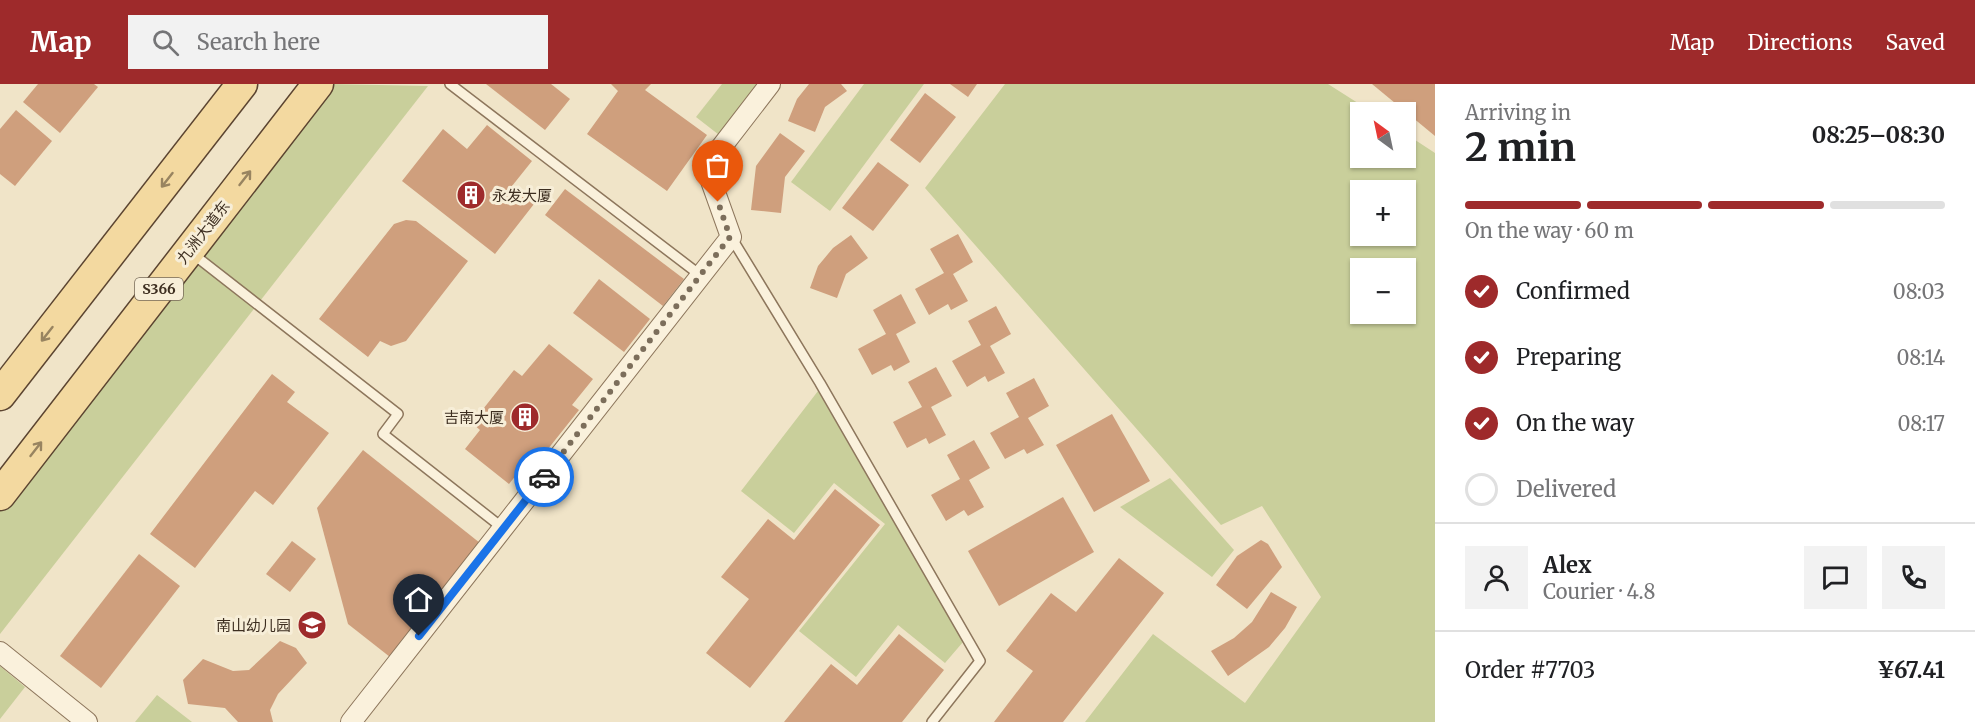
<!DOCTYPE html>
<html lang="en">
<head>
<meta charset="utf-8">
<style>
  :root { --surface:#fff; --page:#f2f2f2; --text:#202124; --muted:#757577; --line:#e0e0e0; --accent:#9e2a2b }
  body { margin:0; font-family:Merriweather,"Noto Sans SC",serif; background:var(--page); color:var(--text); height:100vh; display:flex; flex-direction:column; font-size:22px; white-space:nowrap }
  * { box-sizing:border-box; margin:0 }
  p { font-size:20px; color:var(--muted) }
  .icon { flex:none; width:33px; height:33px; fill:none; stroke:currentColor; stroke-width:2; stroke-linecap:round; stroke-linejoin:round }
  .map { position:relative; flex:1; overflow:hidden }
  .panel { display:flex; flex-direction:column; background:var(--surface); width:540px }
  .panel>* { flex:none }
  .needle { width:39px; rotate:327deg }
  .tools { position:absolute; left:1350px; top:18px; display:grid; gap:12px }
  .tools a { display:grid; place-items:center; width:66px; height:66px; border-radius:0px; background:var(--surface); box-shadow:0 2px 4px #0004; font-size:30px }
  .pin { position:absolute; display:grid; place-items:center; width:51px; height:51px; color:#fff; margin:-62px -26px; border-radius:50% 50% 50% 0; rotate:-45deg; box-shadow:0 0 6px #0007 }
  .pin .icon { rotate:45deg }
  .courier { position:absolute; display:grid; place-items:center; width:60px; height:60px; margin:-30px; border:4px solid #1a73e8; border-radius:50%; background:#fff; color:#222; box-shadow:0 2px 8px #0007 }
  .headline em { font-style:normal; font-weight:700 }
  .headline div { display:flex; flex-direction:column-reverse }
  .headline { display:flex; align-items:center; justify-content:space-between; height:102px; padding:0 30px }
  h1 { font-size:39px; font-weight:700; line-height:45px }
  .bar { display:grid; grid-template-columns:repeat(4,1fr); gap:9px 6px; align-content:center; height:72px; padding:0 30px }
  .bar i { height:8px; border-radius:4px; background:var(--line) }
  .bar .active { background:var(--accent) }
  .bar p { grid-column:span 4 }
  .line { display:flex; align-items:center; gap:15px; padding:0 30px; border-top:2px solid var(--line) }
  .line div { flex:1 }
  .round { display:grid; place-items:center; flex:none; width:63px; height:63px; border-radius:0px; background:var(--page) }
  ol { padding:0 30px; list-style:none }
  li { display:flex; align-items:center; gap:18px; height:66px }
  li p { margin-inline-start:auto }
  li .icon { padding:6px; border-radius:50%; background:var(--accent); color:#fff; stroke-width:4 }
  li:last-child { color:var(--muted) }
  li i { width:33px; height:33px; border:3px solid var(--line); border-radius:50% }
  header { display:flex; align-items:center; gap:36px; box-sizing:border-box; height:84px; padding:0 30px; background:var(--accent); color:#fff }
  header strong { font-size:28px }
  nav { display:flex; gap:33px; margin-inline-start:auto; font-size:21px }
  .search { width:420px; height:54px; background:var(--page); display:flex; align-items:center; gap:15px; box-sizing:border-box; padding:0 21px; border-radius:0px; color:var(--muted); font-size:22px }
  main { display:flex; flex:1; min-height:0 }
  .map>svg:first-child { display:block }
  .green { fill:#c9cf9b; fill-rule:evenodd }
  .building { fill:#cf9f7d }
  .lines { fill:none; stroke-linecap:round; stroke-linejoin:round }
  .lane-casing { stroke:#8d765c; stroke-width:12 }
  .street-casing { stroke:#8d765c; stroke-width:22 }
  .primary-casing { stroke:#5b4430; stroke-width:33 }
  .lane { stroke:#faf1dc; stroke-width:9 }
  .street { stroke:#faf1dc; stroke-width:20 }
  .primary { stroke:#f3d9a0; stroke-width:30 }
  .oneway { stroke:#988460 }
  .done { stroke:#7c6e5b; stroke-width:6; stroke-dasharray:0 10.8 }
  .route { stroke:#1a73e8; stroke-width:8 }
  .labels { text-anchor:middle; dominant-baseline:central; stroke-width:6; stroke-linejoin:round; paint-order:stroke }
  .shield { fill:#f7eed8; stroke:#756857; stroke-width:1.5 }
  .shield-label { font-size:14px; font-weight:bold; fill:#3d2e20 }
  .poi-label { font-size:15px; fill:#3d2e20; stroke:#f7eed8; text-anchor:end }
  .street-label { font-size:15px; fill:#3d2e20; stroke:#f7eed8 }
</style>
</head>
<body>
<header>
<strong>Map</strong>
<div class="search"><svg class="icon" aria-label="search" viewBox="0 0 24 24"><circle cx="10" cy="10" r="6"/><path d="M15 15l6 6"/></svg>Search here</div>
<nav><a>Map</a><a>Directions</a><a>Saved</a></nav>
</header>
<main>
<div class="map">
<svg width="1435" height="638" viewBox="0 0 1435 638">
  <rect width="100%" height="100%" fill="#f0e4c8"/>
  <!-- green -->
  <g class="green">
    <polygon points="330,0 428,2 0,550 0,423"/>
    <polygon points="722,0 764,0 723,54 696,33"/>
    <polygon points="864,0 924,0 830,127 791,98"/>
    <path d="M 1005,0 L 1328,0 L 1372,28 L 1360,28 L 1360,74 L 1406,74 L 1406,50 L 1435,69 L 1435,638 L 1085,638 L 1153,550 L 1245,619 L 1321,513 L 1262,422 L 1221,441 L 925,104 ZM 1360,106 L 1406,106 L 1406,152 L 1360,152 ZM 1360,184 L 1406,184 L 1406,230 L 1360,230 Z"/>
    <polygon points="818,307 963,558 945,579 898,541 856,593 799,547 885,440 834,399 794,449 741,407"/>
    <polygon points="1170,394 1234,466 1212,493 1120,423"/>
    <polygon points="0,582 25,603 0,635"/>
    <polygon points="157,611 192,638 135,638"/>
  </g>
  <!-- building -->
  <g class="building">
    <polygon points="38,0 94,0 98,3 60,49 23,18"/>
    <polygon points="486,0 551,0 570,15 545,46"/>
    <polygon points="611,0 651,0 645,6 707,51 667,107 587,50 618,7"/>
    <polygon points="809,0 841,0 847,7 825,23 815,48 788,37 797,15"/>
    <polygon points="950,0 977,0 968,13"/>
    <polygon points="1372,0 1435,0 1435,52"/>
    <polygon points="925,9 956,33 920,79 890,56"/>
    <polygon points="16,26 52,57 15,102 0,90 0,45"/>
    <polygon points="487,41 532,77 512,102 534,120 495,170 402,97 443,45 467,65"/>
    <polygon points="780,49 805,67 785,93 781,129 751,126 756,82"/>
    <polygon points="878,78 909,101 873,147 842,124"/>
    <polygon points="565,105 684,195 663,222 545,131"/>
    <polygon points="406,136 416,137 468,177 406,257 391,262 380,257 368,273 319,235 394,140"/>
    <polygon points="958,150 973,178 953,190 968,217 951,226 948,220 929,231 915,205 944,189 930,165"/>
    <polygon points="851,151 868,174 846,190 837,214 810,204 818,182 833,164"/>
    <polygon points="599,195 650,235 624,268 573,229"/>
    <polygon points="901,210 916,239 896,250 910,278 894,287 891,281 872,291 858,265 886,250 873,226"/>
    <polygon points="996,222 1011,250 990,262 1005,289 988,298 985,292 967,303 952,277 981,261 968,237"/>
    <polygon points="549,260 593,295 572,321 579,326 536,380 529,375 509,400 465,365 480,346 472,339 514,286 522,292"/>
    <polygon points="936,283 952,312 931,323 946,351 929,360 926,354 907,364 893,338 922,323 908,298"/>
    <polygon points="272,290 295,308 287,318 329,349 273,421 255,407 195,484 150,450"/>
    <polygon points="1034,294 1049,322 1028,334 1044,361 1027,370 1024,365 1005,375 990,349 1019,333 1006,309"/>
    <polygon points="1112,330 1150,397 1094,428 1056,361"/>
    <polygon points="974,356 990,384 969,396 984,423 968,432 964,426 946,437 931,411 960,395 947,371"/>
    <polygon points="363,366 480,459 390,573 348,540 317,424"/>
    <polygon points="835,405 880,441 750,604 706,569 749,515 721,493 768,435 794,456"/>
    <polygon points="1063,413 1094,468 999,522 968,467"/>
    <polygon points="1261,456 1268,460 1282,483 1247,525 1216,501 1237,472"/>
    <polygon points="292,457 316,475 290,508 266,490"/>
    <polygon points="139,470 180,502 101,604 60,572"/>
    <polygon points="1119,474 1164,509 1063,638 994,638 1033,587 1006,567 1051,509 1076,528"/>
    <polygon points="1271,508 1297,523 1285,544 1269,563 1228,592 1211,567 1234,554 1252,538"/>
    <polygon points="899,550 944,586 902,638 784,638 831,580 857,601"/>
    <polygon points="280,557 296,564 307,579 278,610 270,626 273,638 238,638 225,624 188,620 183,596 203,575 233,587 249,586"/>
  </g>
  <g class="lines">
    <!-- lane casing -->
    <g class="lane-casing">
      <g id="lane">
        <polyline points="450,0 700,191"/>
        <polyline points="731,153 820,299 980,577 932,638"/>
        <polyline points="193,170 398,330 383,350 504,445"/>
      </g>
    </g>
    <!-- street casing -->
    <g class="street-casing">
      <g id="street">
        <polyline points="0,568 87,638"/>
        <polyline points="351,638 731,153 706,83 770,0"/>
      </g>
    </g>
    <!-- primary casing -->
    <g class="primary-casing">
      <g id="primary">
        <polyline points="0,311 242,0"/>
        <polyline points="0,411 318,0"/>
      </g>
    </g>
    <!-- lane -->
    <use href="#lane" class="lane"/>
    <!-- street -->
    <use href="#street" class="street"/>
    <!-- primary -->
    <use href="#primary" class="primary"/>
  </g>
  <!-- one-way arrows -->
  <defs><path id="oneway-shaft" d="M-6 0H5M1.5-3L5.5 0L1.5 3" fill="none" stroke-width="1.6" stroke-linecap="round" stroke-linejoin="round" transform="scale(1.5)"/></defs>
  <g class="oneway">
    <use href="#oneway-shaft" transform="translate(245 94) rotate(-52)"/>
    <use href="#oneway-shaft" transform="translate(167 96) rotate(128)"/>
    <use href="#oneway-shaft" transform="translate(47 250) rotate(128)"/>
    <use href="#oneway-shaft" transform="translate(36 365) rotate(-52)"/>
  </g>
  <g class="lines">
    <!-- done -->
    <polyline class="done" points="544,393 730,153 718,118"/>
    <!-- route -->
    <polyline class="route" points="419,552 544,393"/>
  </g>
  <!-- icons -->
  <defs>
    <g id="building-disc" transform="scale(1.5)"><circle r="9.5" fill="#9e2a2b" stroke="#f7eed8"/><path d="M-4-6H4V6H1V3H-1V6H-4ZM-2.5-4.3h1.7v1.8h-1.7ZM.8-4.3h1.7v1.8H.8ZM-2.5-1h1.7V.8h-1.7ZM.8-1h1.7V.8H.8Z" fill="#fff"/></g>
    <g id="school-disc" transform="scale(1.5)"><circle r="9.5" fill="#9e2a2b" stroke="#f7eed8"/><path d="M0-5L7-2L0 1L-7-2ZM-4 1L0 2.5L4 1V4Q0 6-4 4Z" fill="#fff"/></g>
  </defs>
  <g fill-rule="evenodd">
    <use href="#building-disc" x="471" y="111"/>
    <use href="#building-disc" x="525" y="333"/>
    <use href="#school-disc" x="312" y="541"/>
  </g>
  <g class="labels">
    <!-- shield labels -->
    <rect class="shield" x="135" y="194" width="48" height="22" rx="4.5"/>
    <g class="shield-label">
      <text x="159" y="205">S366</text>
    </g>
    <!-- poi labels -->
    <g class="poi-label">
      <text x="492" y="111" text-anchor="start">永发大厦</text>
      <text x="504" y="333">吉南大厦</text>
      <text x="291" y="541">南山幼儿园</text>
    </g>
    <!-- street labels -->
    <g class="street-label">
      <text transform="translate(203 148) rotate(-52)">九洲大道东</text>
    </g>
  </g>
</svg>
<div class="tools">
<a><svg class="needle" viewBox="-14 -14 28 28"><path d="M0-13l5 13h-10z" fill="#e53935"/><path d="M0 13l5-13h-10z" fill="#757577"/></svg></a>
<a>+</a>
<a>−</a>
</div>
<div class="pin" style="left:718px;top:118px;background:#ea580c"><svg class="icon" aria-label="bag" viewBox="0 0 24 24"><path d="M5 8h14l-1 12H6zM9 8a3 3 0 0 1 6 0"/></svg></div>
<div class="pin" style="left:419px;top:552px;background:#1f2937"><svg class="icon" aria-label="home" viewBox="0 0 24 24"><path d="M3 11l9-7 9 7M6 9v11h12V9"/></svg></div>
<div class="courier" style="left:544px;top:393px"><svg class="icon" aria-label="car" viewBox="0 0 24 24"><path d="M5 17H2v-5l4-1 3-4h7l3 4 3 1v5h-3M9 17h6M6 11h13"/><circle cx="7" cy="17" r="2"/><circle cx="17" cy="17" r="2"/></svg></div>
</div>
<section class="panel">
<div class="headline"><div><h1>2 min</h1><p>Arriving in</p></div><em>08:25–08:30</em></div>
<div class="bar"><i class="active"></i><i class="active"></i><i class="active"></i><i></i><p>On the way · 60 m</p></div>
<ol>
<li><svg class="icon" aria-label="check" viewBox="0 0 24 24"><path d="M5 12l5 5 9-10"/></svg>Confirmed<p>08:03</p></li>
<li><svg class="icon" aria-label="check" viewBox="0 0 24 24"><path d="M5 12l5 5 9-10"/></svg>Preparing<p>08:14</p></li>
<li><svg class="icon" aria-label="check" viewBox="0 0 24 24"><path d="M5 12l5 5 9-10"/></svg>On the way<p>08:17</p></li>
<li><i></i>Delivered</li>
</ol>
<div class="line" style="height:108px"><a class="round"><svg class="icon" aria-label="person" viewBox="0 0 24 24"><circle cx="12" cy="8" r="4"/><path d="M4 21q1-7 8-7t8 7"/></svg></a><div><b>Alex</b><p>Courier · 4.8</p></div><a class="round"><svg class="icon" aria-label="chat" viewBox="0 0 24 24"><path d="M4 5h16v11H9l-5 4z"/></svg></a><a class="round"><svg class="icon" aria-label="phone" viewBox="0 0 24 24"><path d="M5 4h4l2 5-3 2q2 4 5 5l2-3 5 2v4C11 20 4 13 5 4z"/></svg></a></div>
<div class="line" style="height:78px"><div>Order #7703</div><b>¥67.41</b></div>
</section>
</main>
</body>
</html>
